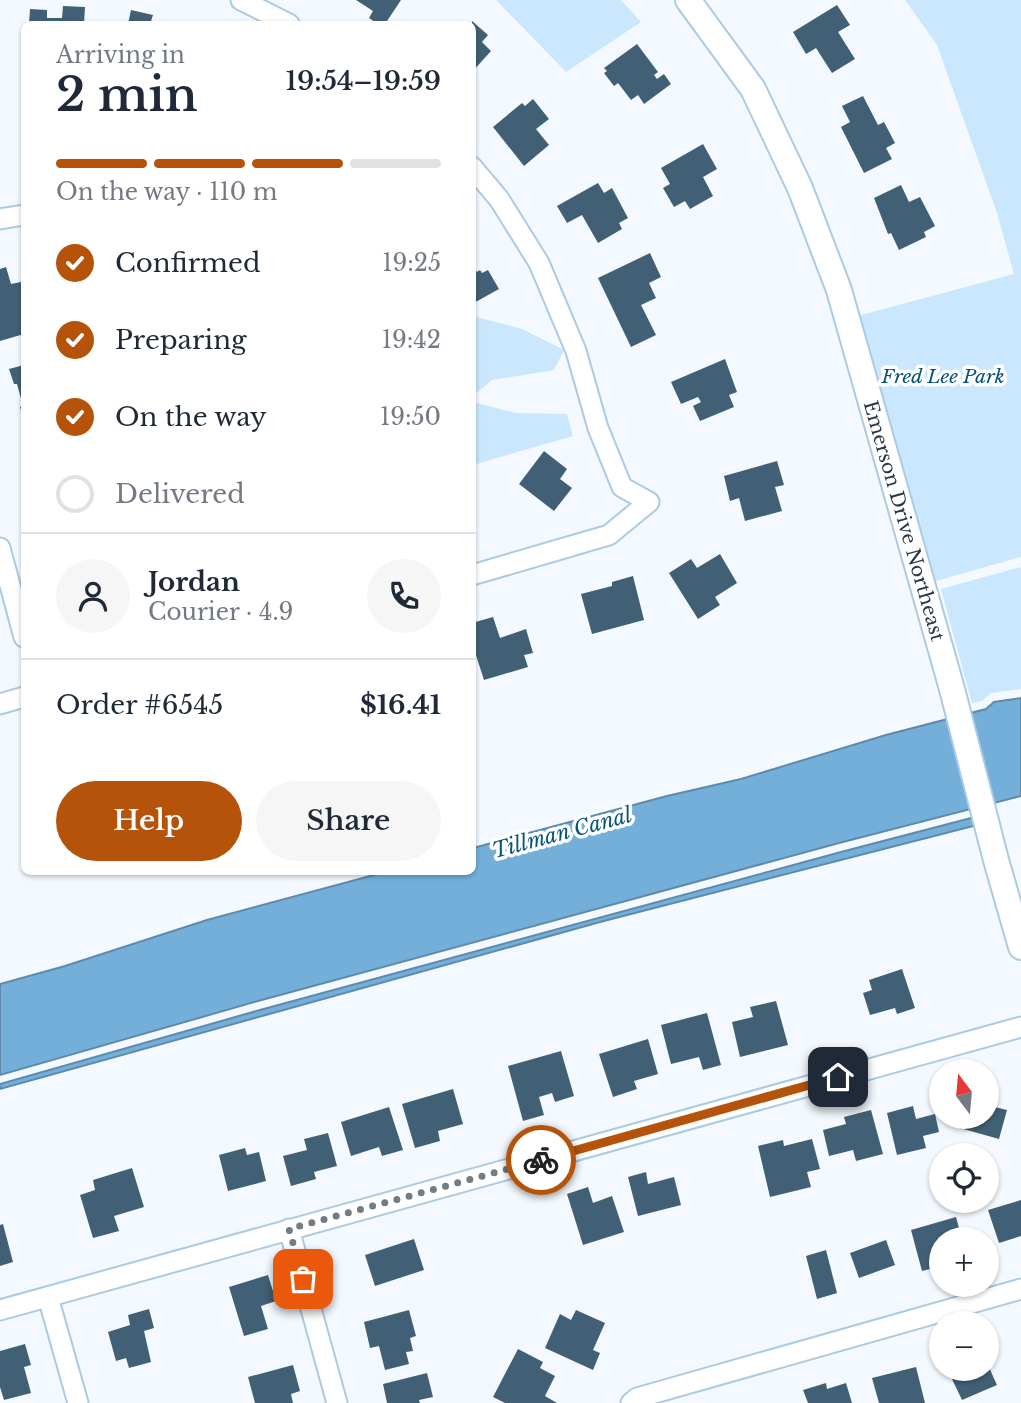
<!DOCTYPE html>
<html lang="en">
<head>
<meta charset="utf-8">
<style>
  :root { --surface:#fff; --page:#f6f6f7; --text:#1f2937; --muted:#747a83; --line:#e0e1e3; --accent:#b45309 }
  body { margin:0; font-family:"Libre Baskerville",serif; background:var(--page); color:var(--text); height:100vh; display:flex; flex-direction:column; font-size:26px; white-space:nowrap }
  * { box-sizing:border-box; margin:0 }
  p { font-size:23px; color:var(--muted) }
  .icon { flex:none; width:38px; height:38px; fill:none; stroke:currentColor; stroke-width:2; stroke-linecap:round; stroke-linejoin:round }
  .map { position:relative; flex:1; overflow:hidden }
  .sheet { position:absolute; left:21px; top:21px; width:455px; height:854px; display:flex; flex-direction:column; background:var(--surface); border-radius:10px; box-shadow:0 2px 5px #0004 }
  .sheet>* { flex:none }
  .needle { width:46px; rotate:344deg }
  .buttons { position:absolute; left:929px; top:1059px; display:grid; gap:14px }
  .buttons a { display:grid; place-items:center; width:70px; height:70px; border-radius:50%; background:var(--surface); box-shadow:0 2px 5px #0004; font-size:35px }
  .pin { position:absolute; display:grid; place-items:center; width:60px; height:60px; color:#fff; margin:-30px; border-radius:14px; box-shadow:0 4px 10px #0006 }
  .courier { position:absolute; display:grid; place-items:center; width:70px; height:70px; margin:-35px; border:5px solid #b45309; border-radius:50%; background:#fff; color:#222; box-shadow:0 2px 9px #0007 }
  .head em { font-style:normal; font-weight:600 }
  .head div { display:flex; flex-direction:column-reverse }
  .head { display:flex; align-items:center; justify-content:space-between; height:119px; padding:0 35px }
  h1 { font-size:46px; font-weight:600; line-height:52px }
  .bar { display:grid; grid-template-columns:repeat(4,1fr); gap:10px 7px; align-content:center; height:84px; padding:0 35px }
  .bar i { height:9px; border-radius:5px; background:var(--line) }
  .bar .current { background:var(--accent) }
  .bar p { grid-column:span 4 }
  .line { display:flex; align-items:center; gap:18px; padding:0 35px; border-top:2px solid var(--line) }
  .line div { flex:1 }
  .round { display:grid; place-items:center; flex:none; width:74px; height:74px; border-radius:37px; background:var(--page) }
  ol { padding:0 35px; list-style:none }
  li { display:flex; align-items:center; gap:21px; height:77px }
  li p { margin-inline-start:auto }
  li .icon { padding:7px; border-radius:50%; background:var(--accent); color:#fff; stroke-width:4 }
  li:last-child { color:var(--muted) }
  li i { width:38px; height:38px; border:4px solid var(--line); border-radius:50% }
  .cta { display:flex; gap:14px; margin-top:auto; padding:14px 35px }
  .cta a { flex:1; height:80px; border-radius:42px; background:var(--accent); color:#fff; font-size:28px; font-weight:600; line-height:80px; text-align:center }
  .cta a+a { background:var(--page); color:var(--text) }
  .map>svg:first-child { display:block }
  .green { fill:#cae7fd }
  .water { fill:#74afda; stroke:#5e8bac; stroke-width:2 }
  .building { fill:#426075 }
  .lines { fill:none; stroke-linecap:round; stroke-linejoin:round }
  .minor-casing { stroke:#aacbe3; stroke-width:23 }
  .tertiary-casing { stroke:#aacbe3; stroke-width:28 }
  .minor { stroke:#fff; stroke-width:19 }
  .tertiary { stroke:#fff; stroke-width:24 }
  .done { stroke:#717c83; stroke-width:7; stroke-dasharray:0 12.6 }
  .route { stroke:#b45309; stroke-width:9 }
  .labels { text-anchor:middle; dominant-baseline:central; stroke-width:7; stroke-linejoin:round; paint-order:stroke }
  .park-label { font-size:19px; font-style:italic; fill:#035079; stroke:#fff }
  .street-label { font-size:19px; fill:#2b3841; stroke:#fff }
  .water-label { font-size:21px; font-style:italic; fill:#09547d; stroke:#fff }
</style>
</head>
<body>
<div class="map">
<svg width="1021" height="1403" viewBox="0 0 1021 1403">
  <rect width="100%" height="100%" fill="#f3f9fe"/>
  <!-- green -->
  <g class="green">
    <polygon points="621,0 641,22 566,72 496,0"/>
    <polygon points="905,0 1021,0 1021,557 922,585 850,318 1014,274 997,213 937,45"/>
    <polygon points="473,316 522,329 564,350 554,370 492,380 473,396"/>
    <polygon points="473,402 516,413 567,414 573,436 473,465"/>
    <polygon points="1021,567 1021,689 991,693 982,701 972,703 941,589"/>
  </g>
  <!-- water -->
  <g class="water">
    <polygon points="1021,698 1021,796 839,843 258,1001 0,1075 0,984 65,966 207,920 385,872 472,872 473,848 667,796 741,779 886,735 986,709 994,702"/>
    <polygon points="975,817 977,825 600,922 0,1089 0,1084 260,1010 841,852"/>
  </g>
  <!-- building -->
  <g class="building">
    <polygon points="356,0 401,0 385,24 378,24 369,18 373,11"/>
    <polygon points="837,5 850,25 838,32 855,59 832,73 816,48 806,54 793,32"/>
    <polygon points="63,6 85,7 84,24 29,24 30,9 47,10 47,18 62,18"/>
    <polygon points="131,10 153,15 150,24 128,24"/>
    <polygon points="472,21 488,35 482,42 491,51 472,72"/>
    <polygon points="637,44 658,72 654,75 657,79 664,74 671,84 644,104 638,95 631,100 618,83 614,86 604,73 607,71 604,68"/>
    <polygon points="863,96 878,125 884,122 895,143 886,148 892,159 864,173 841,127 850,122 842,106"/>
    <polygon points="533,99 549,119 536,129 549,145 524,166 493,127 522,103 525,106"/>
    <polygon points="703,144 717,169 703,177 713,196 690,209 685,201 674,207 663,188 670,184 661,168"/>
    <polygon points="598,183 604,193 612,188 628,218 619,223 622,229 598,243 582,215 567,223 557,206"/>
    <polygon points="901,185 909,202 920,197 935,226 924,232 926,237 899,250 891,233 888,234 874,198"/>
    <polygon points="650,253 661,277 649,283 656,298 641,305 656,335 631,347 598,278"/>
    <polygon points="472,264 477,272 480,270 482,273 488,270 499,289 472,304"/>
    <polygon points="6,267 11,284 21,282 24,296 24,334 0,341 0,269"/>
    <polygon points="725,359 737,392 729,395 734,407 700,421 693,406 701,402 698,397 681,404 671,382"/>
    <polygon points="24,365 24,421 20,407 23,406 17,384 14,384 9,369"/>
    <polygon points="544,451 567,469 560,479 572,488 554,511 519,484"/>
    <polygon points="777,461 784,485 775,487 782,511 745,521 739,498 730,501 724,476"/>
    <polygon points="720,554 737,583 715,597 720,605 698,619 669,573 691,559 697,568"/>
    <polygon points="633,576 644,620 592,634 581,594 612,586 612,582"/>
    <polygon points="493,617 500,638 526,629 533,653 524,655 528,667 484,680 472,643 472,623"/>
    <polygon points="902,969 915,1008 897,1014 895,1008 870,1015 863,993 872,990 869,980"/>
    <polygon points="776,1001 788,1045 740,1057 732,1022 753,1017 750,1007"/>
    <polygon points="707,1013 721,1065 703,1070 699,1057 671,1064 661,1025"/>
    <polygon points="648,1039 658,1074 634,1081 637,1089 613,1097 599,1054"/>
    <polygon points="561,1051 574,1096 555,1102 552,1093 539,1097 544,1115 523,1121 508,1066"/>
    <polygon points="453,1089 463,1124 438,1131 440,1141 415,1148 402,1104"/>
    <polygon points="987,1105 1007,1110 999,1139 956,1127 959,1116 987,1116"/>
    <polygon points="913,1106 916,1119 935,1114 939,1132 923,1136 926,1148 897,1155 887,1113"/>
    <polygon points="389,1107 403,1150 382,1156 379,1147 351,1156 341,1122"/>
    <polygon points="871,1110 883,1154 856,1161 853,1150 829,1156 823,1130 846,1124 844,1117"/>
    <polygon points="328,1133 337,1166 314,1172 316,1179 291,1186 283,1156 307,1150 304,1139"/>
    <polygon points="812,1139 820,1169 807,1172 811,1187 770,1197 758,1146 783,1140 784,1146"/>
    <polygon points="245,1148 247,1155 259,1152 266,1181 228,1191 219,1155"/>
    <polygon points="132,1168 144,1207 114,1216 119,1231 93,1238 80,1195 95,1190 93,1180"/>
    <polygon points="646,1172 648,1184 674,1177 681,1205 638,1216 628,1177"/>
    <polygon points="588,1187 593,1203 612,1196 624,1232 583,1245 567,1194"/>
    <polygon points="1021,1200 1021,1236 999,1243 988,1210"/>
    <polygon points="956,1217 962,1239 942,1239 942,1266 922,1271 911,1230"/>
    <polygon points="3,1224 13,1262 0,1266 0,1225"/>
    <polygon points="414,1239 424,1270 375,1286 365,1255"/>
    <polygon points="886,1240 895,1265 859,1278 850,1253"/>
    <polygon points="826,1250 837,1293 817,1299 806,1256"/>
    <polygon points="268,1275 276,1301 261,1306 268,1329 244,1336 229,1287"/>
    <polygon points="149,1309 154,1328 144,1331 151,1362 129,1368 126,1358 116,1361 108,1332 130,1325 128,1315"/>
    <polygon points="409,1310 416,1336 410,1338 413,1351 406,1352 409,1364 385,1370 379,1346 370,1348 364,1322"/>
    <polygon points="576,1310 605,1323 593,1350 600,1353 593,1370 545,1348 560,1314 571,1320"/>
    <polygon points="25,1344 31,1365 24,1367 31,1393 4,1400 0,1387 0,1351"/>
    <polygon points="518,1349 543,1362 540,1368 555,1376 545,1396 557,1403 505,1403 493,1397"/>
    <polygon points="987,1363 997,1385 962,1400 952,1379 975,1368 987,1368"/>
    <polygon points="293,1365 300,1391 291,1394 293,1403 255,1403 248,1377"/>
    <polygon points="916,1367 925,1403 879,1403 872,1378"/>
    <polygon points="427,1373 433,1397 419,1400 420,1403 387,1403 383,1384"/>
    <polygon points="826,1383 827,1389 846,1383 852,1403 808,1403 803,1390"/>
  </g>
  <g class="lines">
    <!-- minor casing -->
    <g class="minor-casing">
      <g id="minor">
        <polyline points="241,0 289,24"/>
        <polyline points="472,167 499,199 539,263 576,351 598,428 622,487 649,502 609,535 472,575"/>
        <polyline points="0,219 24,215"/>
        <polyline points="0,548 24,637"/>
        <polyline points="0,704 24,697"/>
        <polyline points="289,1229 337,1403"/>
        <polyline points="48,1297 78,1403"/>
        <polyline points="0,1310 1021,1027"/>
        <polyline points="631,1403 637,1398 1021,1289"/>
      </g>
    </g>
    <!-- tertiary casing -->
    <g class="tertiary-casing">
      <polyline id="tertiary" points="688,0 753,89 800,188 839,290 952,689 996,860 1021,947"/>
    </g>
    <!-- minor -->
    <use href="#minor" class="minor"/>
    <!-- tertiary -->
    <use href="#tertiary" class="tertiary"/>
  </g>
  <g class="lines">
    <!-- done -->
    <polyline class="done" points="303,1279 289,1229 541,1160"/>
    <!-- route -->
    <polyline class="route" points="541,1160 838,1077"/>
  </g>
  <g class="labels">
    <!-- park labels -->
    <g class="park-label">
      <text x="943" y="376">Fred Lee Park</text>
    </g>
    <!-- street labels -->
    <g class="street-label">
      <text transform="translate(904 521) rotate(74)">Emerson Drive Northeast</text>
    </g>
    <!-- water labels -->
    <g class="water-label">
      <text transform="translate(562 833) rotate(-15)">Tillman Canal</text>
    </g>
  </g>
</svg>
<div class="buttons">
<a><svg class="needle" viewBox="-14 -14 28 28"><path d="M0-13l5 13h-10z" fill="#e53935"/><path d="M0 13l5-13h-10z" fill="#747a83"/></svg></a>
<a><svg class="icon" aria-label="locate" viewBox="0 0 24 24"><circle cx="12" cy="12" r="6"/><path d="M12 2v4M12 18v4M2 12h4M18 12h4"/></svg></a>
<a>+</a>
<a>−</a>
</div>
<div class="pin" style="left:303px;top:1279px;background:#ea580c"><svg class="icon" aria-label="bag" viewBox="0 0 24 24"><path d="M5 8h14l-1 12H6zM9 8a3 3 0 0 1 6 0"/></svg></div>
<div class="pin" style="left:838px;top:1077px;background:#1f2937"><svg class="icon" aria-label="home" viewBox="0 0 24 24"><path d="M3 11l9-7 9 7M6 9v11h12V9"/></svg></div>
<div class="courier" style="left:541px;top:1160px"><svg class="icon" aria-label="bike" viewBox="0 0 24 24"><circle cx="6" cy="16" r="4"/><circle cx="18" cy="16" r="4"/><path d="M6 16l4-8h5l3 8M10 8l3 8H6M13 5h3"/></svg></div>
<section class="sheet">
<div class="head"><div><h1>2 min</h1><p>Arriving in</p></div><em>19:54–19:59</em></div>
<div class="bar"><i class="current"></i><i class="current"></i><i class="current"></i><i></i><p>On the way · 110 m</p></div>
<ol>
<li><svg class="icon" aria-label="check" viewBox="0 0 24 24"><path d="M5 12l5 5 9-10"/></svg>Confirmed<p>19:25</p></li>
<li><svg class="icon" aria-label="check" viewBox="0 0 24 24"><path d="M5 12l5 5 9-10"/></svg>Preparing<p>19:42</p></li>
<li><svg class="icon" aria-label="check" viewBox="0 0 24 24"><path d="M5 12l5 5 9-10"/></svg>On the way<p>19:50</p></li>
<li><i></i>Delivered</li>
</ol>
<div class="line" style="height:126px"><a class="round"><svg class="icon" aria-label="person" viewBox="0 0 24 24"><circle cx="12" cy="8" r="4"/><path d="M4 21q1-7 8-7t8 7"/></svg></a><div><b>Jordan</b><p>Courier · 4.9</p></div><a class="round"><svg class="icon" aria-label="phone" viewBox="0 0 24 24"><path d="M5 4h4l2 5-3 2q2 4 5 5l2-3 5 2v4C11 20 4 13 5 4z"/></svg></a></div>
<div class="line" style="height:91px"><div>Order #6545</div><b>$16.41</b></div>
<div class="cta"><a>Help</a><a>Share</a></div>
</section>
</div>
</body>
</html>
